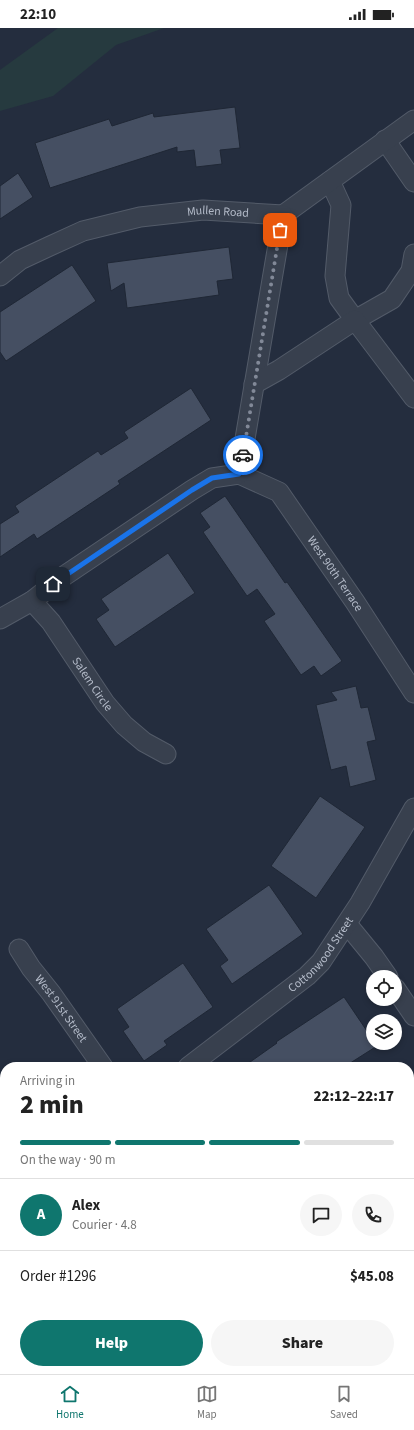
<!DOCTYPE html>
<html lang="en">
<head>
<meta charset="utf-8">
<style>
  :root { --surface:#fff; --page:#f6f6f6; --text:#222; --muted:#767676; --line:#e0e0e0; --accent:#0f766e }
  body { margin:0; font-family:"Source Sans 3",sans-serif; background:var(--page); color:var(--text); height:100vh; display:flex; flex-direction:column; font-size:15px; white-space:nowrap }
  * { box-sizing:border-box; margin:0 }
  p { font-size:13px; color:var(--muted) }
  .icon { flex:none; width:22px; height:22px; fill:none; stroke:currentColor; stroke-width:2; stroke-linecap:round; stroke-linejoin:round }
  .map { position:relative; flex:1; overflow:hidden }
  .drawer { position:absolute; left:0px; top:1034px; width:414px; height:312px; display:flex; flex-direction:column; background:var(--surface); border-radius:16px 16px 0 0; box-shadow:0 2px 6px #0003 }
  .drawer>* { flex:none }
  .tools { position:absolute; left:366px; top:942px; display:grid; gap:8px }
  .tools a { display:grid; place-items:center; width:36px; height:36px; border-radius:50%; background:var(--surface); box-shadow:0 2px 6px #0003; font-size:20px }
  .pin { position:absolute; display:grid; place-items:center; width:34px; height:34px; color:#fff; margin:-17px; border-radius:8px; box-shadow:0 2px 6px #0006 }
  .courier { position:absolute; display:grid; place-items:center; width:40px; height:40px; margin:-20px; border:3px solid #1a73e8; border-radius:50%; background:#fff; color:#222; box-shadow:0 1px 5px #0007 }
  .headline em { font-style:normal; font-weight:800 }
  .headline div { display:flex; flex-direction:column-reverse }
  .headline { display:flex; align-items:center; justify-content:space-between; height:68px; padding:0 20px }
  h1 { font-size:26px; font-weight:800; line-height:30px }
  .bar { display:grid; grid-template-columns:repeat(4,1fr); gap:6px 4px; align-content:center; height:48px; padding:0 20px }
  .bar i { height:5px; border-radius:3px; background:var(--line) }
  .bar .selected { background:var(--accent) }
  .bar p { grid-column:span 4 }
  .line { display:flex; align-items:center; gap:10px; padding:0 20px; border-top:1px solid var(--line) }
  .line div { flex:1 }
  .round { display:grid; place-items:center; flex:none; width:42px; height:42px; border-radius:21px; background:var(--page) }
  .action { display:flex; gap:8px; margin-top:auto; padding:8px 20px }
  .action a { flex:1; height:46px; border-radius:24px; background:var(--accent); color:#fff; font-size:16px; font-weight:800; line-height:46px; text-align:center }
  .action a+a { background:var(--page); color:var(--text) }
  .status { display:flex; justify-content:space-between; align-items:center; height:28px; padding:0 20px; background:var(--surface); direction:ltr }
  .status svg { height:11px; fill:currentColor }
  .tab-bar { display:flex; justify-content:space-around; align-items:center; height:56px; border-top:1px solid var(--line); background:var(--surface); font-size:11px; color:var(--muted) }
  .tab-bar a { display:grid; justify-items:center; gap:2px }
  .tab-bar .selected { color:var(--accent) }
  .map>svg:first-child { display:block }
  .green { fill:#263a3f }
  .building { fill:#454f62; stroke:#1f2735 }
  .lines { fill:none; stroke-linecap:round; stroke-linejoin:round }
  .minor-casing { stroke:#535b69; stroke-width:21 }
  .path { stroke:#44575c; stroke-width:2.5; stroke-dasharray:3 3; stroke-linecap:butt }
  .minor { stroke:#38404e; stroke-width:19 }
  .done { stroke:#828998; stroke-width:4; stroke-dasharray:0 7.2 }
  .route { stroke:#1a73e8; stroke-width:5 }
  .labels { text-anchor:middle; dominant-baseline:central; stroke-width:3; stroke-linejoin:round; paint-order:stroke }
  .street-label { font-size:12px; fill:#b4bbc9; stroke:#1d2533 }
</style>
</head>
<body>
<div class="status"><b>22:10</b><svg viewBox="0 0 49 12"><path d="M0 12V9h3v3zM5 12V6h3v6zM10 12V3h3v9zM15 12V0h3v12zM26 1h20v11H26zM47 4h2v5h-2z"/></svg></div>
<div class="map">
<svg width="414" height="1346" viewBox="0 0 414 1346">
  <rect width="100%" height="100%" fill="#242d3e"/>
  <!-- green -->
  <polygon class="green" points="58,0 164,0 116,17 53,68 0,83 0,42"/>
  <!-- building -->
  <g class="building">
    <polygon points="235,79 240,120 220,122 222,136 196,139 194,122 177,124 177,119 50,160 35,115 109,91 112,98 153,85 154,89"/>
    <polygon points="18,145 33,169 0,191 0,158"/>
    <polygon points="229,219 233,251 217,253 219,267 127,280 124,255 111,263 107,235"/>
    <polygon points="72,237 96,273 6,333 0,324 0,284"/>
    <polygon points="191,360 211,392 118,453 120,456 37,511 34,506 0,529 0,496 19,484 15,478 98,423 101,427 128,410 124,404"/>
    <polygon points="225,468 285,555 287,554 342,633 321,648 314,638 301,647 264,593 275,586 257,561 247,568 203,504 210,499 200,485"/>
    <polygon points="168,525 195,565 115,619 96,591 109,582 101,571"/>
    <polygon points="356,658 361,680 368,679 376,712 367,714 376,752 350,759 346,738 331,742 316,677 337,672 331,664"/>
    <polygon points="320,768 365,799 316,870 271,838"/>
    <polygon points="269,857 303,906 232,956 220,938 228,932 206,901"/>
    <polygon points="183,935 213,979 164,1013 167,1017 144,1033 123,1003 129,999 117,981"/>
    <polygon points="344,969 373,1012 373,1015 375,1015 377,1018 344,1039 243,1039 277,1015 276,1014"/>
  </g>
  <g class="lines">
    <!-- minor casing -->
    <g class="minor-casing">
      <g id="minor">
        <polyline points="385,112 414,154"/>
        <polyline points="330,153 341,177 335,248 339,270 355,292 392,271 411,243 414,226"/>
        <polyline points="283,187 414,92"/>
        <path id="s1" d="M 0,248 L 20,232 L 50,218 L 83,203 L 140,189 L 203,182 L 283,187 L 239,446"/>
        <polyline points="254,356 279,342 355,292 414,370"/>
        <path id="s2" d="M 239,446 L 279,464 L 355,574 L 414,665"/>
        <path id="s3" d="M 32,573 L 51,594 L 105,675 L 124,697 L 144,714 L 166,726"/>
        <polyline points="0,591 32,573 64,548 192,462 212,450 239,446"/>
        <polyline points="347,896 374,929 388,949"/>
        <path id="s4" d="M 19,921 L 31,940 L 51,965 L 103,1039"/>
        <polyline points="395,960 414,988"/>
        <path id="s5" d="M 188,1039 L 307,948 L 321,934 L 360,875 L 414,780"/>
        <polyline points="409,1163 414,1159"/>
        <polyline points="0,1181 5,1177"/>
        <polyline points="0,1329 5,1334"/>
        <polyline points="13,1341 18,1346"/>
        <polyline points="248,1341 251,1346"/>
      </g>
    </g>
    <!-- path -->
    <g class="path">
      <polyline points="160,1341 163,1346"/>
      <polyline points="192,1341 195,1341 198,1346"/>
      <polyline points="167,1346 175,1341"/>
    </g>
    <!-- minor -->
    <use href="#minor" class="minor"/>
  </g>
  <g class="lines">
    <!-- done -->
    <polyline class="done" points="243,427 280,202"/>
    <!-- route -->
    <polyline class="route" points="53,556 192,462 212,450 239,446 243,427"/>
  </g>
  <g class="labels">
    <!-- street labels -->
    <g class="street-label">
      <text stroke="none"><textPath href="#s1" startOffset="232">Mullen Road</textPath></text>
      <text stroke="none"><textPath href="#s2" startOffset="143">West 90th Terrace</textPath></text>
      <text stroke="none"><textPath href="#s3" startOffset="103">Salem Circle</textPath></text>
      <text stroke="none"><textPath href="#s5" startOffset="175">Cottonwood Street</textPath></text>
      <text stroke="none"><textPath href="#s4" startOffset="73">West 91st Street</textPath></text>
    </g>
  </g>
</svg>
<div class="tools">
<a><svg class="icon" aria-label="locate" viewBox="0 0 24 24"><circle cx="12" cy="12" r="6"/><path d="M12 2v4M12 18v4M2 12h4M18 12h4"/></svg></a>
<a><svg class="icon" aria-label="layers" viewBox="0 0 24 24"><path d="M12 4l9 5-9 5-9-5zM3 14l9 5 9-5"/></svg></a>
</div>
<div class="pin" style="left:280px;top:202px;background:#ea580c"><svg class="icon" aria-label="bag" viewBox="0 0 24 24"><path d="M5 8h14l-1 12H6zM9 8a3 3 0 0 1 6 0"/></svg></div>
<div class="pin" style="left:53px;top:556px;background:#1f2937"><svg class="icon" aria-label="home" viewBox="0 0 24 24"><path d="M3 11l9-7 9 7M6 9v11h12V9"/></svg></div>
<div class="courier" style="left:243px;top:427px"><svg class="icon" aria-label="car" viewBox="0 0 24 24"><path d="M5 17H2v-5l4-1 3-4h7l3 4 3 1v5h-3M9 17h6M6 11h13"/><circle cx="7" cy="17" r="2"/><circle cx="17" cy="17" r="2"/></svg></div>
<section class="drawer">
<div class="headline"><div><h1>2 min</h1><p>Arriving in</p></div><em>22:12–22:17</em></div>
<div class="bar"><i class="selected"></i><i class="selected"></i><i class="selected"></i><i></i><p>On the way · 90 m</p></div>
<div class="line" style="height:72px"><b class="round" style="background:var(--accent);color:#fff">A</b><div><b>Alex</b><p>Courier · 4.8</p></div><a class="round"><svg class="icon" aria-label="chat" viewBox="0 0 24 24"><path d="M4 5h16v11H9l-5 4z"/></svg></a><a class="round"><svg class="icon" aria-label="phone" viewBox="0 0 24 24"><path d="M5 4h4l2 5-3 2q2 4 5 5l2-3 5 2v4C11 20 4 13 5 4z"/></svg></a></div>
<div class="line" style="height:52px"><div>Order #1296</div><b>$45.08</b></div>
<div class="action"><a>Help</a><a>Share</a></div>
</section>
</div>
<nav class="tab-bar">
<a class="selected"><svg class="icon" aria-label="home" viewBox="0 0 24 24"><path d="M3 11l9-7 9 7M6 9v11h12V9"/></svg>Home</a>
<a><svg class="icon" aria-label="map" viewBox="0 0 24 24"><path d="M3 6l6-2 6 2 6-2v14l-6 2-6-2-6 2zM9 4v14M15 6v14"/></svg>Map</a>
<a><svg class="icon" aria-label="saved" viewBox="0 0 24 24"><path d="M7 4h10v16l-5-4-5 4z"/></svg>Saved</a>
</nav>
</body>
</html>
